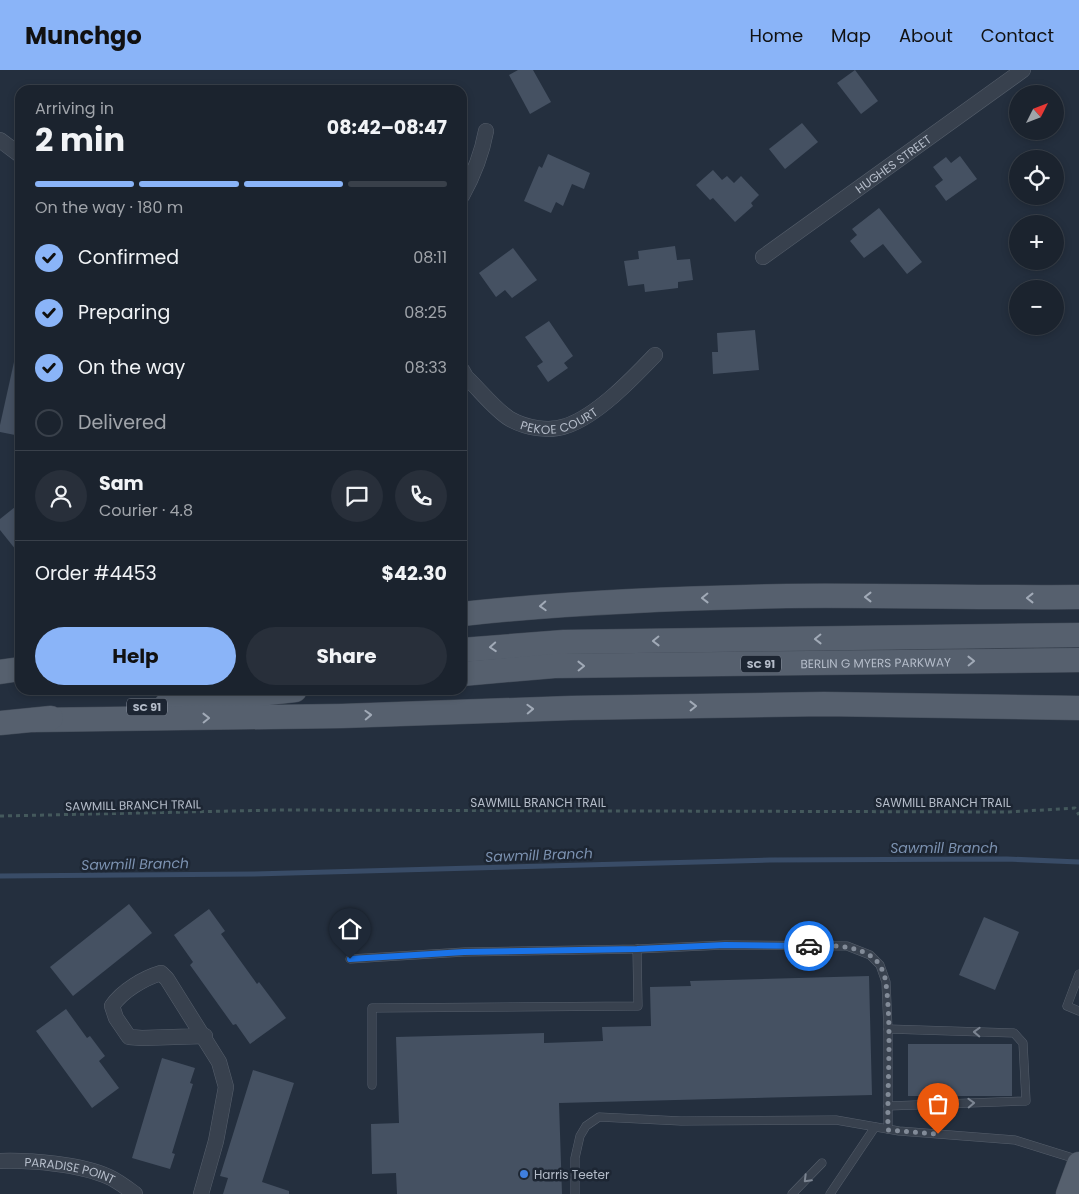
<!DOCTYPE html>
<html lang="en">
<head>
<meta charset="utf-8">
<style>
  :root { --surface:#1b232e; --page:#282f3a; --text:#f1f3f6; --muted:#a0a4aa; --line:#39404a; --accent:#8ab4f8 }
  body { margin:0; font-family:Poppins,sans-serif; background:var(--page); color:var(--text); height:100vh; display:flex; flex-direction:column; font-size:19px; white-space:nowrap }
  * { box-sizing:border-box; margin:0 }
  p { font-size:16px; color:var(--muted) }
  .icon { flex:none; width:28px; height:28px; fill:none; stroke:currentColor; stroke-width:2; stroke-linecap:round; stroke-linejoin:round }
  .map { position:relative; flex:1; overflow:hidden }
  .panel { position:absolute; left:15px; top:15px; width:452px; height:610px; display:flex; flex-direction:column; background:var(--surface); border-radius:15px; box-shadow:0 2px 8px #0003,0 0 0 1px var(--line) }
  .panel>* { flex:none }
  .needle { width:32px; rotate:48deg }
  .buttons { position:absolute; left:1009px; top:15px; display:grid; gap:10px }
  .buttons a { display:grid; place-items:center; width:55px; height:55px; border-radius:50%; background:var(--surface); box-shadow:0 2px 8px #0003,0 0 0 1px var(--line); font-size:25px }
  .pin { position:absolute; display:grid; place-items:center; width:42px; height:42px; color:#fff; margin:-51px -21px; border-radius:50% 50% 50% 0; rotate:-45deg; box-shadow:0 0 5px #0007 }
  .pin .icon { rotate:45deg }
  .courier { position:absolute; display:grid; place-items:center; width:50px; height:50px; margin:-25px; border:4px solid #1a73e8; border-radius:50%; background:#fff; color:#222; box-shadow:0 1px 6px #0007 }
  .head em { font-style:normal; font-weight:700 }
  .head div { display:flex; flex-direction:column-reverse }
  .head { display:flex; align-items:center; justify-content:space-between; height:85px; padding:0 20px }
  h1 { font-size:32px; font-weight:700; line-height:38px }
  .bar { display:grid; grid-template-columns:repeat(4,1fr); gap:8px 5px; align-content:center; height:60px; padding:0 20px }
  .bar i { height:6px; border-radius:4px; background:var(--line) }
  .bar .current { background:var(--accent) }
  .bar p { grid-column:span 4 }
  .line { display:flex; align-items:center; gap:12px; padding:0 20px; border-top:1px solid var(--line) }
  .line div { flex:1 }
  .round { display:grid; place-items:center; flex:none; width:52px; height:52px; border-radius:26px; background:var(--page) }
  ol { padding:0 20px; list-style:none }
  li { display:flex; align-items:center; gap:15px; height:55px }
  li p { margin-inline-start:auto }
  li .icon { padding:5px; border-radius:50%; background:var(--accent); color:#111; stroke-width:4 }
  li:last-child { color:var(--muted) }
  li i { width:28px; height:28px; border:2px solid var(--line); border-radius:50% }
  .button { display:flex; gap:10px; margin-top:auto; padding:10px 20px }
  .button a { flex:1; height:58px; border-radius:30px; background:var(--accent); color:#111; font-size:20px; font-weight:700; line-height:58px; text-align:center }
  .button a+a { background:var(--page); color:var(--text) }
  header { display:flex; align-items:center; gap:30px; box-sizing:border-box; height:70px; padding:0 25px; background:var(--accent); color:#111 }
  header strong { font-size:24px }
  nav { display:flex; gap:28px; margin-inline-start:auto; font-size:18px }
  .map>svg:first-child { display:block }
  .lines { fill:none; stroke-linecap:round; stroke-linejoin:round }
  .stream { stroke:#394c67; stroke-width:5 }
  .building { fill:#455162 }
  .lane-casing { stroke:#565f6c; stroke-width:9 }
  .street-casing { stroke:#565f6c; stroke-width:16 }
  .primary-casing { stroke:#414a57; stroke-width:25 }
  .path { stroke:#44595c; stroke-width:3; stroke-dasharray:4 4; stroke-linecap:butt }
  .lane { stroke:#38414e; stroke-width:8 }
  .street { stroke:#38414e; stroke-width:15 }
  .primary { stroke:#56606e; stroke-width:24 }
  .oneway { stroke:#a1aab7 }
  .oneway2 { stroke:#7c8592 }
  .done { stroke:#828b98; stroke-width:5; stroke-dasharray:0 9 }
  .route { stroke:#1a73e8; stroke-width:6 }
  .shop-dot { fill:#3f7fe0; stroke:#1d2633; stroke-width:2 }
  .labels { text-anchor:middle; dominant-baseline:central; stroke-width:5; stroke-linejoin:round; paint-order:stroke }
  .shield { fill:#1d2633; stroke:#878f9c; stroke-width:1 }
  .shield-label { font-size:11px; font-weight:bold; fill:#b4bcc9 }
  .street-label { font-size:12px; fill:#b4bcc9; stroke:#1d2633 }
  .poi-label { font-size:12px; fill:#b4bcc9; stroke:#1d2633; text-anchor:start }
  .water-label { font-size:14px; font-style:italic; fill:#7c92b1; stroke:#1d2633 }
</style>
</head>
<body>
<header>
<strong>Munchgo</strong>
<nav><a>Home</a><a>Map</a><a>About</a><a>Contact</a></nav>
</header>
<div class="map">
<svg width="1079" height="1124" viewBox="0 0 1079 1124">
  <rect width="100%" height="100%" fill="#242f3e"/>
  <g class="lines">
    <!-- stream -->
    <polyline class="stream" points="0,806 254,804 770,790 1007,789 1079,792"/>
  </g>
  <!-- building -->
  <g class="building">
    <polygon points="518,0 533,0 551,32 530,44 509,5"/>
    <polygon points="855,0 878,31 861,44 837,13"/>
    <polygon points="802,53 818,72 785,99 769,79"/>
    <polygon points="548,84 590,103 584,119 572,114 563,136 556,132 551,143 524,131 539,96 542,98"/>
    <polygon points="960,86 977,109 946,131 935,116 943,110 933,97 946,87 951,93"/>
    <polygon points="713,100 722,110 727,106 734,113 741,106 759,125 751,133 753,136 735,152 713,128 710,130 696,115"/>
    <polygon points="879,138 922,192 907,204 883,174 864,188 850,171 857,165 852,159"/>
    <polygon points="675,176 677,190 690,189 693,210 678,212 678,218 645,222 644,214 628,216 624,191 639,189 638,181"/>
    <polygon points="513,178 537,210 512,228 505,220 496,227 479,203"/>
    <polygon points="549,251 573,286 564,293 568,298 548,312 537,296 543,292 525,267"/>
    <polygon points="755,260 759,300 713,304 712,282 718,282 717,263"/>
    <polygon points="14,292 20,293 20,366 0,362 0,355"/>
    <polygon points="20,433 20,485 0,460 0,449"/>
    <polygon points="129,834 152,863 73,926 50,897"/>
    <polygon points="209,839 225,861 221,864 257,914 259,912 286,948 250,974 236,954 233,955 190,895 193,892 174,865"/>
    <polygon points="984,847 1019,862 995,920 959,905"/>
    <polygon points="869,906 872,1025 559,1033 562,1124 397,1124 396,1103 372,1104 371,1054 399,1053 396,967 544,963 544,973 603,971 602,957 651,956 650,917 691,916 690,911"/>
    <polygon points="66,939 87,968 90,966 105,986 99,991 119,1018 92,1038 36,961"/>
    <rect x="908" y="974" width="104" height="52"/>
    <polygon points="162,988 195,998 190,1013 193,1014 172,1083 175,1084 170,1099 132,1088"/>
    <polygon points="253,1000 294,1013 262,1112 289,1121 289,1124 223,1124 228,1108 220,1106"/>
  </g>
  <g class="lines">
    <!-- lane casing -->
    <g class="lane-casing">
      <g id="lane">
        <polyline points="350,889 464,882 637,879 725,875 847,876 870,885 880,895 886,912 888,959 888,1059"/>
        <polyline points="1079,904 1067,936 1079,941"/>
        <polyline points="372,1015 372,938 638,936 637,879"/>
        <polyline points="888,1036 1026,1031 1023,973 1014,963 888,959"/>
        <polyline points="575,1124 575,1088 580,1066 586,1056 599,1047 681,1051 836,1050 899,1061 1015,1070 1079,1090"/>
        <polyline points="792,1124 822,1093"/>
        <polyline points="830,1124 875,1057"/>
      </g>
    </g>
    <!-- street casing -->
    <g class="street-casing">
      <g id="street">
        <polyline points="0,70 20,85"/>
        <path d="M 462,126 C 473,106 482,83 486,61"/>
        <path id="s1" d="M 763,187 L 1023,0"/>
        <path id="s2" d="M 462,300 L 466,307 C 480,320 494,339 510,349 C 526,358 549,362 566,356 C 597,346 633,308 655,285"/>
        <path id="s3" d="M 0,1091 C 30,1090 81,1094 109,1107 C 118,1111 127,1118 135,1124"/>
        <path d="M 201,1124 L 216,1071 L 226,1017 L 219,992 L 167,909 L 161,903 C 144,908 122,921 112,936 L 116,948 L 129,967 L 142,968 L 205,966"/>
      </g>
    </g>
    <!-- primary casing -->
    <g class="primary-casing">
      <g id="primary">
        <path d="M 462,544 C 571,532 679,528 787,526 C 885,525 982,528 1079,527"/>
        <polyline points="462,580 564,572 1079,565"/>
        <polyline points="0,602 20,599"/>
        <path id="s4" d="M 462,604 L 554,596 L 1079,590"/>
        <polyline points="166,635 295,620"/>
        <polyline points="34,650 342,646 571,638 824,634 1079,638"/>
        <polyline points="0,653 51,648"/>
        <polyline points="1068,1124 1079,1094"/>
      </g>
    </g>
    <!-- path -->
    <polyline class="path" points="0,746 279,740 1009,742 1075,738 1079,745"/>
    <!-- lane -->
    <use href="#lane" class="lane"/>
    <!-- street -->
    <use href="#street" class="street"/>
    <!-- primary -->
    <use href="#primary" class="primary"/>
  </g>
  <!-- one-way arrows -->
  <defs><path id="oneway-chevron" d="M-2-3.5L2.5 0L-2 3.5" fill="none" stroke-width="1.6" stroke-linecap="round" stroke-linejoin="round" transform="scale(1.25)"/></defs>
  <g class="oneway">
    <use href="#oneway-chevron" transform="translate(868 527) rotate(-180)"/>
    <use href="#oneway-chevron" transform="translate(705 528) rotate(179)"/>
    <use href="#oneway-chevron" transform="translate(1030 528) rotate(180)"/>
    <use href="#oneway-chevron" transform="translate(543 536) rotate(177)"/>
    <use href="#oneway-chevron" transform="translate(818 569) rotate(179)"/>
    <use href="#oneway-chevron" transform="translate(656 571) rotate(179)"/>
    <use href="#oneway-chevron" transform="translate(493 577) rotate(176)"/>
    <use href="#oneway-chevron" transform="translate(971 591) rotate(-1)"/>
    <use href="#oneway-chevron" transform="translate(581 596) rotate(-1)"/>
    <use href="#oneway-chevron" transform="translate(693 636) rotate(-1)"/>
    <use href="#oneway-chevron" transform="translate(530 639) rotate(-2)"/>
    <use href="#oneway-chevron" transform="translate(368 645) rotate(-2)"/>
    <use href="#oneway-chevron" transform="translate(206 648) rotate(-1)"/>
  </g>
  <g class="oneway2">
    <use href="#oneway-chevron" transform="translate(977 962) rotate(-178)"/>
    <use href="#oneway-chevron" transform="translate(971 1033) rotate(-2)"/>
    <use href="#oneway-chevron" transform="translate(807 1109) rotate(135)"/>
  </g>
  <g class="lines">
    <!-- done -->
    <path class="done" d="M 809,876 C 829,876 851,874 869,885 C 879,890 885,903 886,914 C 892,961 887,1012 888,1060 L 938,1064"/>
    <!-- route -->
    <polyline class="route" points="350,889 464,882 637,879 725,875 809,876"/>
  </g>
  <!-- markers -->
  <circle class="shop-dot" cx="524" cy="1104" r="5"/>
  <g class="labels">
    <!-- shield labels -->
    <g class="shield">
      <rect x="741" y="585.5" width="40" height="17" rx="4"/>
      <rect x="127" y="628.5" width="40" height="17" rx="4"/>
    </g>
    <g class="shield-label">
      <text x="761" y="594">SC 91</text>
      <text x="147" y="637">SC 91</text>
    </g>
    <!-- street labels -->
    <g class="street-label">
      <text stroke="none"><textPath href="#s1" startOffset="160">HUGHES STREET</textPath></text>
      <text stroke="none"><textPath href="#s2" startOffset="121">PEKOE COURT</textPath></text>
      <text stroke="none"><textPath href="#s4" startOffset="414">BERLIN G MYERS PARKWAY</textPath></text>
      <text x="538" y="732">SAWMILL BRANCH TRAIL</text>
      <text x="943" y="732">SAWMILL BRANCH TRAIL</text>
      <text transform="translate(133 735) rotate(-1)">SAWMILL BRANCH TRAIL</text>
      <text stroke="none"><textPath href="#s3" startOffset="71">PARADISE POINT</textPath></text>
    </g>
    <!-- poi labels -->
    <g class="poi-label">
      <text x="534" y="1104">Harris Teeter</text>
    </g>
    <!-- water labels -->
    <g class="water-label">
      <text x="944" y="778">Sawmill Branch</text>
      <text transform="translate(539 785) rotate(-2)">Sawmill Branch</text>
      <text transform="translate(135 794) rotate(-1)">Sawmill Branch</text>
    </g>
  </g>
</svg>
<div class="buttons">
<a><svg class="needle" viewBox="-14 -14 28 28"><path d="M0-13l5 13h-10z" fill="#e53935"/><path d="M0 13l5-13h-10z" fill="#a0a4aa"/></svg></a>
<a><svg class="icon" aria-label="locate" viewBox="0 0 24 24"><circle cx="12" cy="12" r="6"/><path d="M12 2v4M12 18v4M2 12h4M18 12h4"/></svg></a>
<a>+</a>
<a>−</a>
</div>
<div class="pin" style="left:938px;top:1064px;background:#ea580c"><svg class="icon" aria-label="bag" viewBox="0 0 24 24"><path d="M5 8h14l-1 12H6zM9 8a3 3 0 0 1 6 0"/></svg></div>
<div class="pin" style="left:350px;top:889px;background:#1f2937"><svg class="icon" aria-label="home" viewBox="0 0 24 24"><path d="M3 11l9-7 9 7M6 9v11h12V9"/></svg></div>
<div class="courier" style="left:809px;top:876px"><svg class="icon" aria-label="car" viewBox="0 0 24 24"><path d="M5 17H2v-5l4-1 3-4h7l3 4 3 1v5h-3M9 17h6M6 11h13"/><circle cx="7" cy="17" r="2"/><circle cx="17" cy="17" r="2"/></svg></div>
<section class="panel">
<div class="head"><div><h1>2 min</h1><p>Arriving in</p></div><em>08:42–08:47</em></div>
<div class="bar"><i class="current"></i><i class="current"></i><i class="current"></i><i></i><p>On the way · 180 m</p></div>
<ol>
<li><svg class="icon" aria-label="check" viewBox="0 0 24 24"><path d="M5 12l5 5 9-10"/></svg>Confirmed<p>08:11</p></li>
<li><svg class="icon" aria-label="check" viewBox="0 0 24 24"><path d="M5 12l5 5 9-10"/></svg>Preparing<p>08:25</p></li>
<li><svg class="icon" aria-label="check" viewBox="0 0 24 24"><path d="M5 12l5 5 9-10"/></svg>On the way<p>08:33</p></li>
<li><i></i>Delivered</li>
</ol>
<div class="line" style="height:90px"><a class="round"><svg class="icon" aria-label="person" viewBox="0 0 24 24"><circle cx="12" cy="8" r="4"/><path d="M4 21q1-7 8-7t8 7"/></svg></a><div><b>Sam</b><p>Courier · 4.8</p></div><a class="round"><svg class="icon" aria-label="chat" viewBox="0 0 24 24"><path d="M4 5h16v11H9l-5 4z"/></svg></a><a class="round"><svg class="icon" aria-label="phone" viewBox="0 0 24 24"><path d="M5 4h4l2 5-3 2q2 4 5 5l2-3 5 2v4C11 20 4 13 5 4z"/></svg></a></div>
<div class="line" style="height:65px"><div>Order #4453</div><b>$42.30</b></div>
<div class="button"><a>Help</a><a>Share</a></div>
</section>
</div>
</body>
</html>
